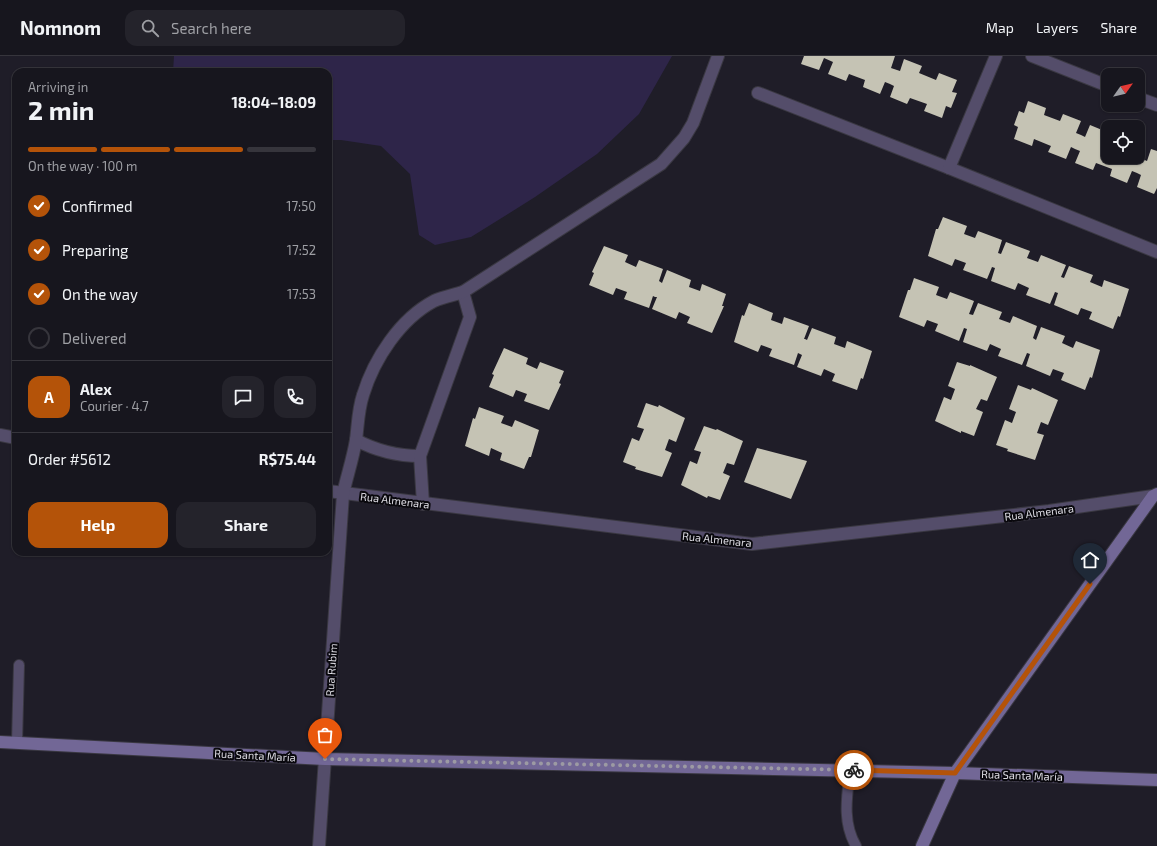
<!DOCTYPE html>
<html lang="en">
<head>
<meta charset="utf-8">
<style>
  :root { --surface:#17161e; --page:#24232b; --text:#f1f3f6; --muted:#9e9fa4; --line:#36353c; --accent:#b45309 }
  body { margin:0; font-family:"Exo 2",sans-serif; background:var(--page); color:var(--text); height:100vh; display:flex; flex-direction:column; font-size:15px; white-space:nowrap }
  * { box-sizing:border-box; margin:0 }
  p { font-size:13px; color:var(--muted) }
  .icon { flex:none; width:22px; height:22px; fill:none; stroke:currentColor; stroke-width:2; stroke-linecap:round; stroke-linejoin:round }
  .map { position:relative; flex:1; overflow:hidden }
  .side { position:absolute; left:12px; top:12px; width:320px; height:488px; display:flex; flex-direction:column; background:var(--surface); border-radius:12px; box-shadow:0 1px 3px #0004,0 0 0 1px var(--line) }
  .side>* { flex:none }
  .needle { width:26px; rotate:56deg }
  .fabs { position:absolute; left:1101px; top:12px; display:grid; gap:8px }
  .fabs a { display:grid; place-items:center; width:44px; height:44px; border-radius:8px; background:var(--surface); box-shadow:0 1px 3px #0004,0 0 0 1px var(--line); font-size:20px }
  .pin { position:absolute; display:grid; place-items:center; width:34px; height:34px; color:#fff; margin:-41px -17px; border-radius:50% 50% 50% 0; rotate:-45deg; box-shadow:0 0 4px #0007 }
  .pin .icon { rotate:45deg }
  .courier { position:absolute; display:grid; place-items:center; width:40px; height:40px; margin:-20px; border:3px solid #b45309; border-radius:50%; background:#fff; color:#222; box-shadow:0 1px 5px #0007 }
  .summary em { font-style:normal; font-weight:700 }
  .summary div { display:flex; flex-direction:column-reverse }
  .summary { display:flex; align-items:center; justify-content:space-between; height:68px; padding:0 16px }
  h1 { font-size:26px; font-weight:700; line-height:30px }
  .bar { display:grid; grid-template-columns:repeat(4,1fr); gap:6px 4px; align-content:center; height:48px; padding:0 16px }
  .bar i { height:5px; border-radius:3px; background:var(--line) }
  .bar .on { background:var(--accent) }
  .bar p { grid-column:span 4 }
  .line { display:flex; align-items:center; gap:10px; padding:0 16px; border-top:1px solid var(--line) }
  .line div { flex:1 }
  .round { display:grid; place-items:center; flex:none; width:42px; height:42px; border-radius:12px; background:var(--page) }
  ol { padding:0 16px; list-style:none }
  li { display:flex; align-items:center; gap:12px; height:44px }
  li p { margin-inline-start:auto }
  li .icon { padding:4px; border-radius:50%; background:var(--accent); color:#fff; stroke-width:4 }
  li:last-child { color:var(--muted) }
  li i { width:22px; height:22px; border:2px solid var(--line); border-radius:50% }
  .primary-button { display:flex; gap:8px; margin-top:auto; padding:8px 16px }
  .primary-button a { flex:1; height:46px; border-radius:12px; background:var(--accent); color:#fff; font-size:16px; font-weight:700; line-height:46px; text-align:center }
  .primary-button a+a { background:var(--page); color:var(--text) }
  header { display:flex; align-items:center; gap:24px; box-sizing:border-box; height:56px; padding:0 20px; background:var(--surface); border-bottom:1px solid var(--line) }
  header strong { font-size:19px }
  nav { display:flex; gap:22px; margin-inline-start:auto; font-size:14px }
  .search { width:280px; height:36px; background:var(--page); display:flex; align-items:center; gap:10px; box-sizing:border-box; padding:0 14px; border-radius:12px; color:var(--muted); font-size:15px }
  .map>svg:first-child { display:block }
  .green { fill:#2e2549 }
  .building { fill:#c5c3b4 }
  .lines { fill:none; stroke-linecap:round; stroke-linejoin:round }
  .lane-casing { stroke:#3a3842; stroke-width:12 }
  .street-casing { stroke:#3a3842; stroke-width:14 }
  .secondary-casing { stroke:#3a3842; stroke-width:14 }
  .lane { stroke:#544d6a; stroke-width:10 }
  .street { stroke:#544d6a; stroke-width:12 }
  .secondary { stroke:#726796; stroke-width:12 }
  .done { stroke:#9c9aa3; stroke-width:4; stroke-dasharray:0 7.2 }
  .route { stroke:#b45309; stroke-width:5 }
  .labels { text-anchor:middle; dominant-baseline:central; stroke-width:4; stroke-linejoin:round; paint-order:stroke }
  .street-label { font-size:11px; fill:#dfdee5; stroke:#09080d }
</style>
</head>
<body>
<header>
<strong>Nomnom</strong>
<div class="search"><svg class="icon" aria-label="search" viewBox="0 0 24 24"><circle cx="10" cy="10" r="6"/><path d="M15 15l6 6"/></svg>Search here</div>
<nav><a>Map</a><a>Layers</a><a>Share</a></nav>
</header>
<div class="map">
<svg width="1157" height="790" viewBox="0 0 1157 790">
  <rect width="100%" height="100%" fill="#1f1d28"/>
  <!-- green -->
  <polygon class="green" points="174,0 672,0 639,58 597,98 535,141 471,181 435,189 419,179 410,118 381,90 341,84 328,84 328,16 173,16"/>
  <!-- building -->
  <g class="building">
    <polygon points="804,0 895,0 891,12 900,15 904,3 922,10 919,17 936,24 939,17 957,24 952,36 957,37 951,52 946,50 942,62 924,55 927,48 910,42 907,48 890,41 894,30 890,28 885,26 880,38 863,31 865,24 849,18 846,25 828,18 833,6 824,2 819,14 801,8"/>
    <polygon points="1028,45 1046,52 1044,59 1060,65 1063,58 1081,65 1076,77 1081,79 1085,81 1090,69 1107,76 1105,82 1108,83 1108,101 1138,101 1147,105 1151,93 1157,95 1157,132 1154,138 1137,131 1141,119 1137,117 1132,115 1127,127 1110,120 1112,113 1096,107 1093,114 1075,107 1080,95 1075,93 1071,91 1066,103 1048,96 1051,90 1034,83 1032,90 1014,83 1018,71 1014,69 1019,55 1024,57"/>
    <polygon points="943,161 967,170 964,178 975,182 978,175 1002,184 998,197 1001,198 1006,186 1030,195 1027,202 1038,206 1041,199 1066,209 1061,221 1064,222 1069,210 1093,219 1090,226 1102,231 1104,224 1129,233 1120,261 1118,260 1113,273 1089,263 1092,256 1081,252 1078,259 1054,249 1058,237 1055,236 1050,248 1026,239 1029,232 1018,227 1015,234 991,225 995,212 992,211 987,223 963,214 966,207 955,203 952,210 928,200 936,173 938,173"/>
    <polygon points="604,190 628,199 625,206 636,211 639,204 663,213 659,225 662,227 667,214 691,224 689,231 700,235 702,228 726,238 722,250 724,250 712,277 687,267 690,261 679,256 676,263 652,253 657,241 655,241 653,240 649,252 624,243 627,236 616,232 613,239 589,229 594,217 592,216"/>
    <polygon points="914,222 939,231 936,239 947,243 950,236 974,245 969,258 973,259 978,247 1002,256 999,263 1010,267 1013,260 1037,270 1033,282 1036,284 1041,271 1065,280 1062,287 1073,292 1076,285 1100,294 1092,322 1090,321 1085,334 1061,324 1064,317 1053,313 1050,320 1026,310 1030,298 1027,297 1022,309 998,300 1001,293 990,288 987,295 963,286 967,273 964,272 959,285 935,275 938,268 927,264 924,271 899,261 908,234 910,234"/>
    <polygon points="749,247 773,257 771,264 782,268 784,261 809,270 804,283 805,283 807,284 812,272 836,281 834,288 845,292 847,285 872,295 863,323 861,322 857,334 832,325 835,318 824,313 821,320 797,311 802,299 798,297 794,309 769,300 772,293 761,289 758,296 734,286 742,259 744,260"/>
    <polygon points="504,292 528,302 526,308 537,313 540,306 564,315 559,327 561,328 549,354 524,345 527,338 516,334 513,341 489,331 494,319 492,318"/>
    <polygon points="957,306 970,310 970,309 997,321 987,345 981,343 976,353 983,356 974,380 961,375 961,377 935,365 944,341 951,344 955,333 948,330"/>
    <polygon points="1018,329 1031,334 1032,332 1058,344 1048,369 1041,366 1037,377 1044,379 1035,404 1007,395 1008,393 996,389 1005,364 1012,367 1016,356 1009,353"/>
    <polygon points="646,347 658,351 659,349 685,362 676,386 669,383 665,394 672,397 662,421 635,413 636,411 623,406 632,382 639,385 644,373 637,371"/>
    <polygon points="479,351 504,360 501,367 512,371 515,364 539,374 531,401 529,401 524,413 500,404 502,397 491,392 489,400 465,390 473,362 475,363"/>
    <polygon points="704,370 716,374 717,373 743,385 734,409 727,407 723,417 730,420 720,444 708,440 707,442 681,429 690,405 697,408 701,396 694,394"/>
    <polygon points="757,392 807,405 791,443 744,426"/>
  </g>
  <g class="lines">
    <!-- lane casing -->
    <g class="lane-casing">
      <g id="lane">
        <polyline points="17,687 19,609"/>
        <path d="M 850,714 C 847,740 842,766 856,790"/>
      </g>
    </g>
    <!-- street casing -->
    <g class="street-casing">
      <g id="street">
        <polyline points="1032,0 1108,30"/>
        <polyline points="758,37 949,112 1157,196"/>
        <polyline points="1138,42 1157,49"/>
        <polyline points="949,112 996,0"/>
        <polyline points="0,379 16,382"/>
        <path d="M 356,384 C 377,395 397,400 420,400"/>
        <polyline points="328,435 752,488 1049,455 1153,440"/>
        <polyline points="423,448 420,400 470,261 463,236"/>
        <path d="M 319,790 L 343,438 C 347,420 353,402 356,384 C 358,369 358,354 363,339 C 374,303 400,263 434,245 C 443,241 454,239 463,236 L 661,108 L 684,82 L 693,67 L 718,0"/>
      </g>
    </g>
    <!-- secondary casing -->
    <g class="secondary-casing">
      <g id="secondary">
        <polyline points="0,686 325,703 955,717 1157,724"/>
        <polyline points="922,790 955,717 1153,440 1157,438"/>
      </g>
    </g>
    <!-- lane -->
    <use href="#lane" class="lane"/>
    <!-- street -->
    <use href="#street" class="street"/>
    <!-- secondary -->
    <use href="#secondary" class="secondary"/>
  </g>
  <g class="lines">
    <!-- done -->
    <polyline class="done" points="325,703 854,714"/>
    <!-- route -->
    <polyline class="route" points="854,714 955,717 1090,528"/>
  </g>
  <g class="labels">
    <!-- street labels -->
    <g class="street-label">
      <text transform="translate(395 444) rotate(7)">Rua Almenara</text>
      <text transform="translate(1039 456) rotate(-7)">Rua Almenara</text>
      <text transform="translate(717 483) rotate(6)">Rua Almenara</text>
      <text transform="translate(331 614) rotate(-86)">Rua Rubim</text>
      <text transform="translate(255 699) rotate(3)">Rua Santa María</text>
      <text transform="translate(1022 719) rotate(2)">Rua Santa María</text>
    </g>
  </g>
</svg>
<div class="fabs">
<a><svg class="needle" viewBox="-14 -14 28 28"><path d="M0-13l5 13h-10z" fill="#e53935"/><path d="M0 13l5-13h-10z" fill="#9e9fa4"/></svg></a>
<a><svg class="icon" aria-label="locate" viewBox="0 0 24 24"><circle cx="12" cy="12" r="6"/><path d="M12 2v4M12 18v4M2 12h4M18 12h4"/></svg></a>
</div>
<div class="pin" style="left:325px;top:703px;background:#ea580c"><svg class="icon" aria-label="bag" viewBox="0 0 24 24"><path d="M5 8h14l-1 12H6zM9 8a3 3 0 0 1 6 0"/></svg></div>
<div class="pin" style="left:1090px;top:528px;background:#1f2937"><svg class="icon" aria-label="home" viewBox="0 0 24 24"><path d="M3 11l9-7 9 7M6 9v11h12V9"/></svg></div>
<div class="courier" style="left:854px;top:714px"><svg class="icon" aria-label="bike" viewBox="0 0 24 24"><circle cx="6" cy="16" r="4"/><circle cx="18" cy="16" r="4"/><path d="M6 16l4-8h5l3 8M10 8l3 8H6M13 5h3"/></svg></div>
<section class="side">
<div class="summary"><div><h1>2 min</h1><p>Arriving in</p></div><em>18:04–18:09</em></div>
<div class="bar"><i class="on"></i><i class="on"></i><i class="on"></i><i></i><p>On the way · 100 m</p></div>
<ol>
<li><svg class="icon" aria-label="check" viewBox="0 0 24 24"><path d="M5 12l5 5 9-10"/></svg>Confirmed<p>17:50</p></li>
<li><svg class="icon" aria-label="check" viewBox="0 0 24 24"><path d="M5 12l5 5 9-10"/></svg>Preparing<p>17:52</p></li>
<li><svg class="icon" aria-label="check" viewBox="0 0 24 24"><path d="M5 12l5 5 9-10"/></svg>On the way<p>17:53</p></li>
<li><i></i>Delivered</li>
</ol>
<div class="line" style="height:72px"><b class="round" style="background:var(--accent);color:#fff">A</b><div><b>Alex</b><p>Courier · 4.7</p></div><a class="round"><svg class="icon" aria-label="chat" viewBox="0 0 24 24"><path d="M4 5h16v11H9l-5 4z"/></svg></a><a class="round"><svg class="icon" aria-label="phone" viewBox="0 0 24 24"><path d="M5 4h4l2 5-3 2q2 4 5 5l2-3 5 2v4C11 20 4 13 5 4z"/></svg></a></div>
<div class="line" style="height:52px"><div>Order #5612</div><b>R$75.44</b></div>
<div class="primary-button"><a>Help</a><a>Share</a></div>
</section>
</div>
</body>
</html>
